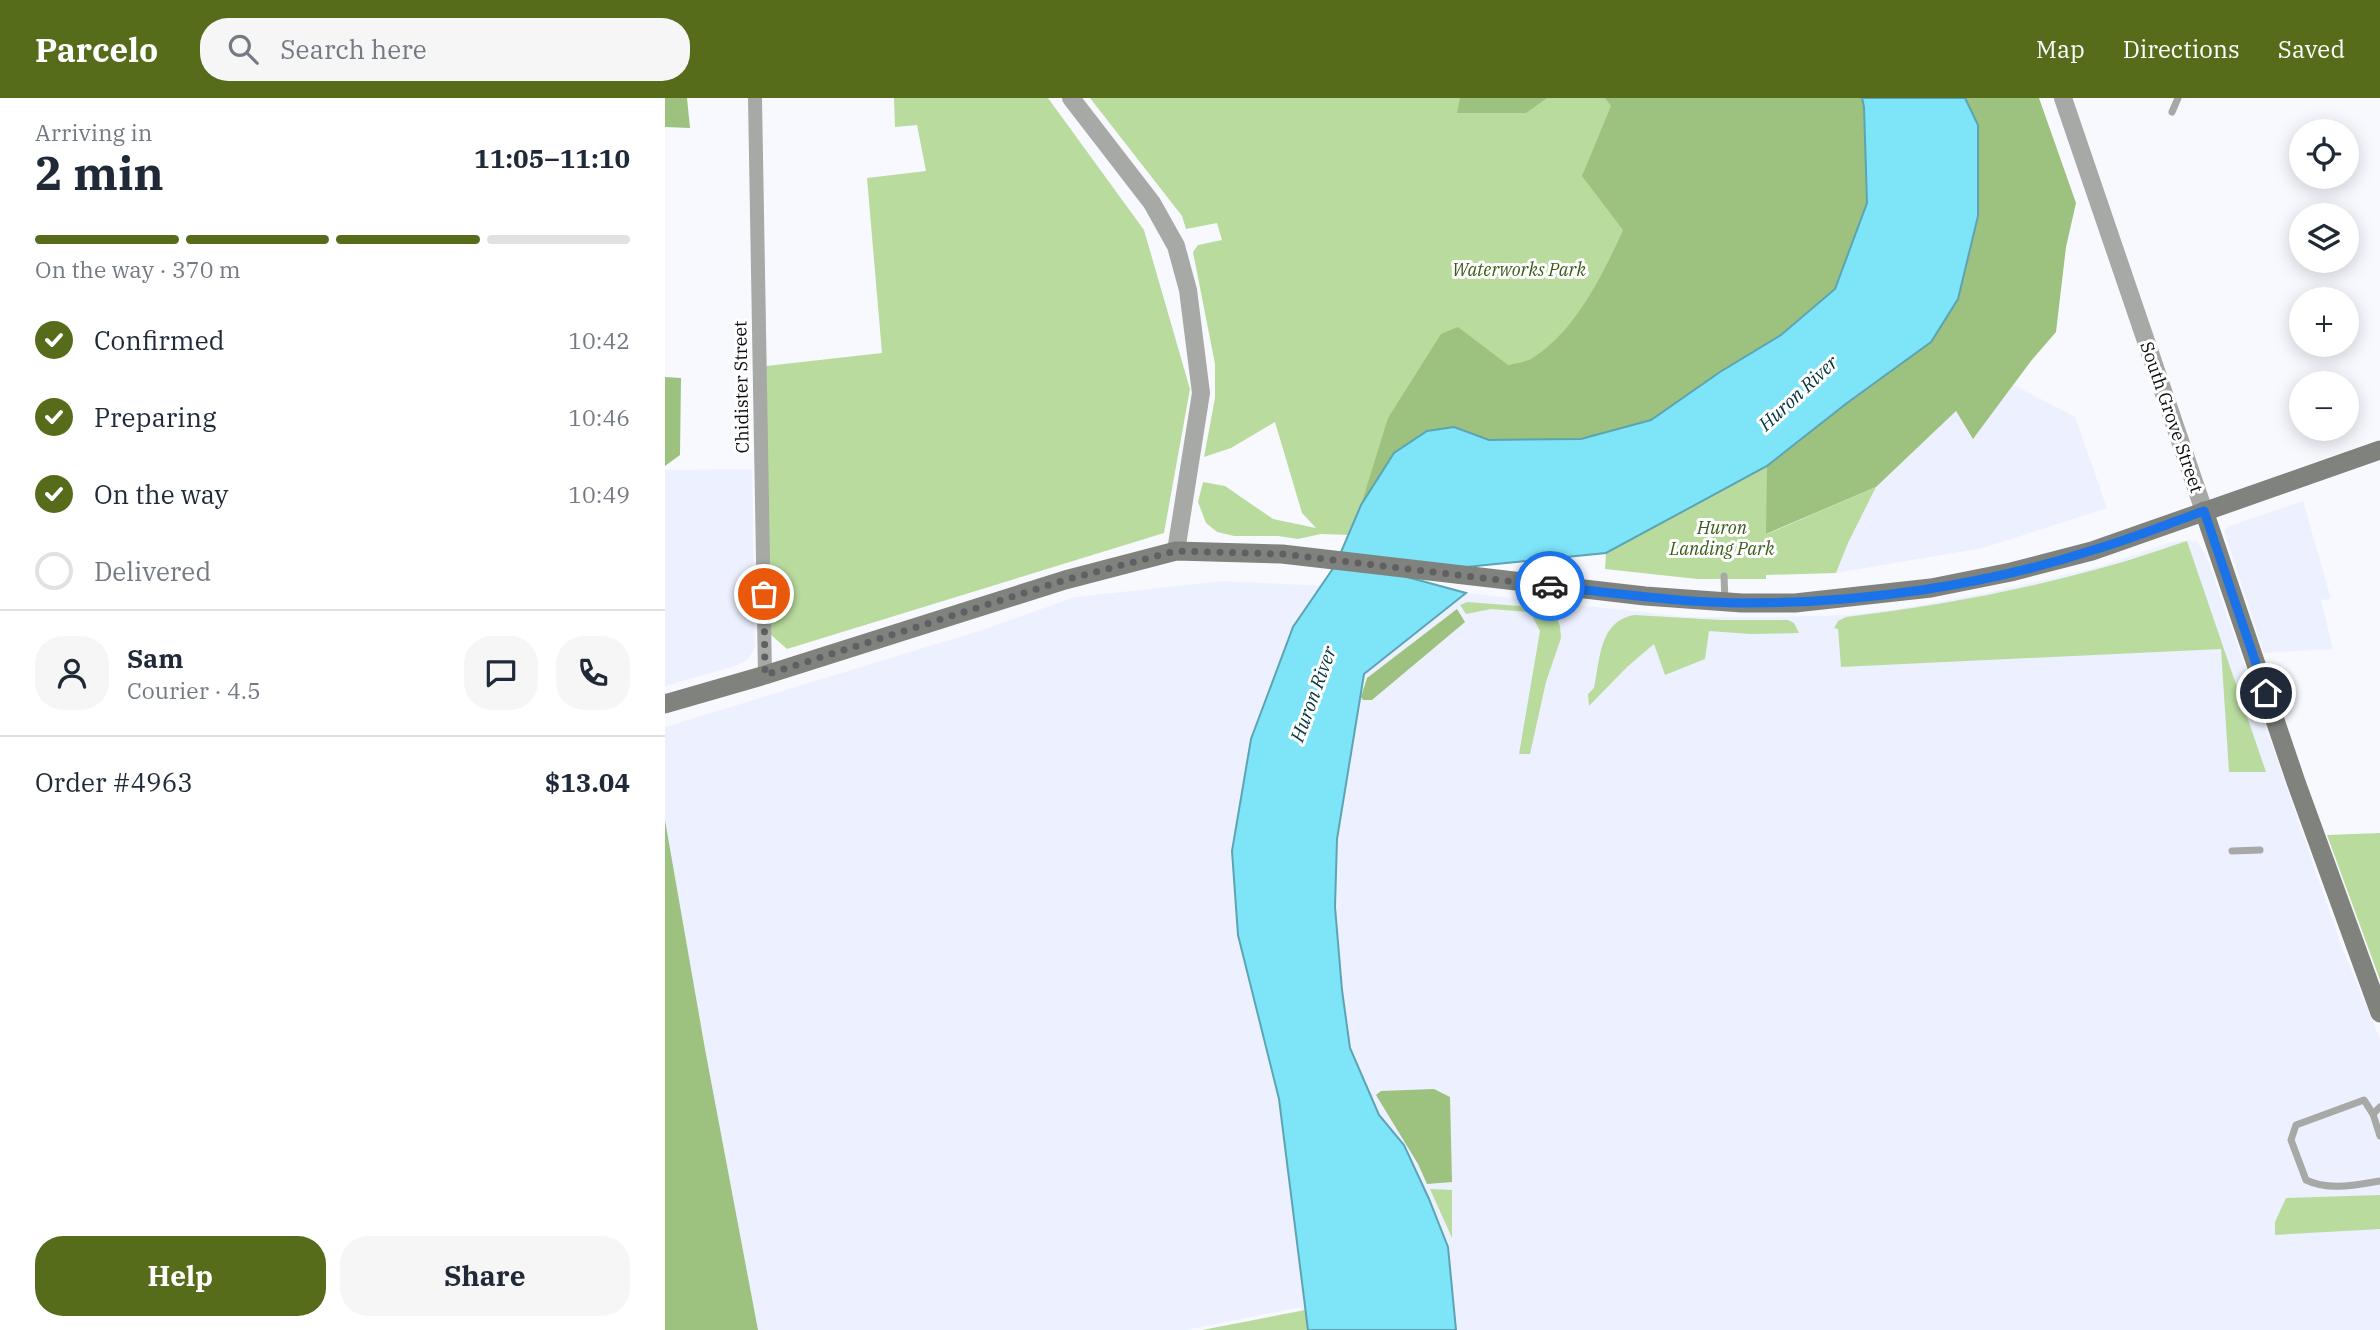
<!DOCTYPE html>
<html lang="en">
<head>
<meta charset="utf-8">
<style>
  :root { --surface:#fff; --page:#f6f6f7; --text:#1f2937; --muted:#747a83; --line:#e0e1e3; --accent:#576c1b }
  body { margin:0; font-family:"IBM Plex Serif",serif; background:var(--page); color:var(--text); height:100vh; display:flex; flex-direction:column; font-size:26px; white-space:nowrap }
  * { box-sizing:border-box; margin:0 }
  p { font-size:23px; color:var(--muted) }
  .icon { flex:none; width:38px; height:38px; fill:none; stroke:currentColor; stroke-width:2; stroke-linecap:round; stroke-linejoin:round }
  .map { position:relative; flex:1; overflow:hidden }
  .panel { display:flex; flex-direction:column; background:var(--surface); width:665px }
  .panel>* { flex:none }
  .buttons { position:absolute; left:1624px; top:21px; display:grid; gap:14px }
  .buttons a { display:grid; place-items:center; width:70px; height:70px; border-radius:50%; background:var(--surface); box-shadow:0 4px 18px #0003; font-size:35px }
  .pin { position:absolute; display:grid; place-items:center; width:60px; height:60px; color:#fff; margin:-30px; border:4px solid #fff; border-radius:50%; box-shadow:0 2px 7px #0007 }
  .courier { position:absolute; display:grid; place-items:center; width:70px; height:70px; margin:-35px; border:5px solid #1a73e8; border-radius:50%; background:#fff; color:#222; box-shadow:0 2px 9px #0007 }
  .headline em { font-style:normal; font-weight:800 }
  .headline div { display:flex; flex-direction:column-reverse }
  .headline { display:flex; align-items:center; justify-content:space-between; height:119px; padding:0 35px }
  h1 { font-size:46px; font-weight:800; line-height:52px }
  .bar { display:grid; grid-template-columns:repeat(4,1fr); gap:10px 7px; align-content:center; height:84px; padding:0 35px }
  .bar i { height:9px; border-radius:5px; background:var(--line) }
  .bar .current { background:var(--accent) }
  .bar p { grid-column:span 4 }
  .line { display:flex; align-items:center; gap:18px; padding:0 35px; border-top:2px solid var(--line) }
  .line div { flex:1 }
  .round { display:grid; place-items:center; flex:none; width:74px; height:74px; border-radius:28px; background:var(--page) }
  ol { padding:0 35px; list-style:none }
  li { display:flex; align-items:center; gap:21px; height:77px }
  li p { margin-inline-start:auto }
  li .icon { padding:7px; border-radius:50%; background:var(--accent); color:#fff; stroke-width:4 }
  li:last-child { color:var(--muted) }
  li i { width:38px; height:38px; border:4px solid var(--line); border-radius:50% }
  .primary-button { display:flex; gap:14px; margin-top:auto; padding:14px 35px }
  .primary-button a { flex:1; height:80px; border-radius:28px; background:var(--accent); color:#fff; font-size:28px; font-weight:800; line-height:80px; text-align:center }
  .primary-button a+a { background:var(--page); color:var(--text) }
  header { display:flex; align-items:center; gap:42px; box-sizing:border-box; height:98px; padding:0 35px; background:var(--accent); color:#fff }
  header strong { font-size:33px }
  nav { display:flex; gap:38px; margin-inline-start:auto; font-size:24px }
  .search { width:490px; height:63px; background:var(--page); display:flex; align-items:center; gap:18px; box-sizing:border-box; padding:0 24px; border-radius:28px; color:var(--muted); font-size:26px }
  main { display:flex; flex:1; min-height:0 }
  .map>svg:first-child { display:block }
  .built { fill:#edf0fe }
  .green { fill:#b9dc9e }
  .forest { fill:#9dc17f }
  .water { fill:#7ee4f8; stroke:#5ca4b3; stroke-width:2 }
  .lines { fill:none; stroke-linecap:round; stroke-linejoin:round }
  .service { stroke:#a6a9a5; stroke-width:7 }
  .minor { stroke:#a6a9a5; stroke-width:14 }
  .tertiary { stroke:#a6a9a5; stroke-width:18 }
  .secondary { stroke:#7f827d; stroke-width:19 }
  .done { stroke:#606064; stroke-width:7; stroke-dasharray:0 12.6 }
  .route { stroke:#1a73e8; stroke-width:9 }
  .labels { text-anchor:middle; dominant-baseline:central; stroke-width:6; stroke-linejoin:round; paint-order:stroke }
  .park-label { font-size:18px; font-style:italic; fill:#3b5c17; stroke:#fff }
  .street-label { font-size:18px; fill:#0e0e11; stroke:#fff }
  .water-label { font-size:19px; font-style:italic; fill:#02353d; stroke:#fff }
</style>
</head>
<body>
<header>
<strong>Parcelo</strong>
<div class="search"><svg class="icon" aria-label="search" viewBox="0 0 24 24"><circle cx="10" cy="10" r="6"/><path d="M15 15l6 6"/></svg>Search here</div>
<nav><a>Map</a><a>Directions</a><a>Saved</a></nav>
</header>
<main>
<section class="panel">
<div class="headline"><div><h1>2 min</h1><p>Arriving in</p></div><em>11:05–11:10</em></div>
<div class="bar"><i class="current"></i><i class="current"></i><i class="current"></i><i></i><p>On the way · 370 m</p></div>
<ol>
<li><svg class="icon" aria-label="check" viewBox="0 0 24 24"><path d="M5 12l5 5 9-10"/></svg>Confirmed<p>10:42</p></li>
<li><svg class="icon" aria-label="check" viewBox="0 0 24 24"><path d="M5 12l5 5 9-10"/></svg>Preparing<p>10:46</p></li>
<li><svg class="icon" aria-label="check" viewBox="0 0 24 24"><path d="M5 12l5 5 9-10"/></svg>On the way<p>10:49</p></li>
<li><i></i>Delivered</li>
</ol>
<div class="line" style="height:126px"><a class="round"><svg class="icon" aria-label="person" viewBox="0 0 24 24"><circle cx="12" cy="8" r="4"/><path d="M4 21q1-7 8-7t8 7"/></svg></a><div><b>Sam</b><p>Courier · 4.5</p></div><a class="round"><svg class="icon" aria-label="chat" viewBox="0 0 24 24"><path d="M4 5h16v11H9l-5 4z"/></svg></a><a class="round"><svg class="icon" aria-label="phone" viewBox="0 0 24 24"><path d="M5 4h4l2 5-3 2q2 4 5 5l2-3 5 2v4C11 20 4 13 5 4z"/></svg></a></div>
<div class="line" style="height:91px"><div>Order #4963</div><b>$13.04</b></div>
<div class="primary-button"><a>Help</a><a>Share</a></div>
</section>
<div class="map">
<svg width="1715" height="1232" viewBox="0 0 1715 1232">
  <rect width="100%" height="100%" fill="#f8f9fe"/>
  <!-- built -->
  <g class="built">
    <polygon points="1349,287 1410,319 1442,410 1318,450 1171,475 1183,445 1211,389 1291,312 1308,340"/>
    <polygon points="87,371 90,550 82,562 70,568 0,588 0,372"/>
    <polygon points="1638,403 1666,501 1656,502 1668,551 1599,555 1559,433 1564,428"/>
    <polygon points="1522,442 1532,444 1541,457 1677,849 1715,941 1715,1232 641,1232 636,1209 521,1232 93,1232 40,951 0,722 0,629 314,533 410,499 558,483 801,495 1023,519 1110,519 1184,517 1239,510 1326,494 1437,468 1504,445"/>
  </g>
  <!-- green -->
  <g class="green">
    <polygon points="229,0 383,0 479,132 525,291 499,435 122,551 105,536 101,268 217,255 202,80 261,73 252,27 230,29"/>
    <polygon points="425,0 1197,0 696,407 684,437 656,436 633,441 613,438 569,438 552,434 541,425 533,404 538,384 560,388 608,421 651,430 637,415 610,324 566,350 539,359 550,300 550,266 528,154 533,147 557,142 552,125 521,131 517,118"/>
    <polygon points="1102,368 1102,436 1211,389 1183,445 1171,475 1101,477 1101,481 1032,481 940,471 941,455"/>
    <path d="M 1522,443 L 1601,674 L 1564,674 L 1556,551 L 1176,569 L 1173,531 L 1169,530 L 1173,523 L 1181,519 C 1265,509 1348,494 1429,472 C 1461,464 1491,453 1522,443 Z"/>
    <polygon points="802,504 882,510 890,516 895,528 896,540 881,584 865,656 854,656 875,533 865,514 826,511 801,516 795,507"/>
    <path d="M 969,517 L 1056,522 L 1123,522 L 1129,525 L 1134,535 L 1086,536 L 1044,533 L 1040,561 L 1000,577 L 989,546 L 962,569 L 924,608 L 923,596 L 929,590 C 935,562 934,523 969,517 Z"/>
    <polygon points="1715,735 1715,882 1662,737"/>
    <polygon points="765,1091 787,1092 787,1140"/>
    <polygon points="1715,1097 1715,1131 1610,1137 1610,1124 1621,1100"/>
    <polygon points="640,1212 643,1232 537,1232"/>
  </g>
  <!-- forest -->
  <g class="forest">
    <polygon points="0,0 22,0 25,30 0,29"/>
    <polygon points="795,0 882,0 861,15 792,15"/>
    <path d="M 940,0 L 1197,0 L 1199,9 L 1202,105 L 1170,191 L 1116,237 L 1055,274 L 986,322 L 916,341 L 824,342 L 789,329 L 729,355 L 696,407 L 723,320 L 776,236 L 793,229 L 843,267 C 852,265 862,264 869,259 C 910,233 939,175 958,132 L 917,78 L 946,8 Z"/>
    <polygon points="1300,0 1374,0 1411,105 1401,149 1391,234 1366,263 1308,341 1291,313 1211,389 1101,436 1102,368 1182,305 1313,118 1313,27"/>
    <polygon points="0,279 16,280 15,357 0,368"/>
    <polygon points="792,511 800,524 707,602 698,602 696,599 702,580"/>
    <polygon points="0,722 40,951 93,1232 0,1232"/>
    <polygon points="769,991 785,999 787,1084 762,1086 753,1066 711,997 716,993"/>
  </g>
  <!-- water -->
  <polygon class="water" points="1197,0 1300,0 1313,27 1313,118 1293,201 1266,244 1182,305 1102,368 941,455 731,476 801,495 699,576 672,741 670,809 677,892 685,950 714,1017 739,1047 764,1101 783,1149 791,1232 643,1232 614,1001 573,837 567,753 586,641 628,529 671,466 696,407 729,355 762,333 789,329 824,342 916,341 986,322 1055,274 1116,237 1170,191 1202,105 1199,9"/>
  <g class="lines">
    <!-- service -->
    <g class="service">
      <polyline points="1507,14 1513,0"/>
      <polyline points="1059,478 1060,503"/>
      <polyline points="1567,753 1595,752"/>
      <polyline points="1715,1009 1708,1016 1715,1038"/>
      <path d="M 1708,1016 L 1699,1002 L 1631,1027 L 1626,1042 L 1641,1082 C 1664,1093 1690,1087 1715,1083"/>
    </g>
    <!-- minor -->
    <polyline class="minor" points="90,0 100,577"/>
    <!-- tertiary -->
    <g class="tertiary">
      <polyline points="406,0 487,105 511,148 523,192 536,295 511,453"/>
      <polyline points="1398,0 1539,413"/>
    </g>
    <!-- secondary -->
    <g class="secondary">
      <polyline points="1539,413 1631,684 1715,915"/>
      <polyline points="0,606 100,577 400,482 511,453 617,456 980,498 1077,505 1130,505 1266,490 1346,474 1427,453 1715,352"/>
    </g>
  </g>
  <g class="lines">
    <!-- done -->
    <polyline class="done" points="99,496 100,577 400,482 511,453 617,456 885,488"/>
    <!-- route -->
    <path class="route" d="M 885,488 C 950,495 1016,505 1081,505 C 1197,505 1318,488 1428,452 C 1466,441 1502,426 1539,413 L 1601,595"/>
  </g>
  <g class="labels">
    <!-- park labels -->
    <g class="park-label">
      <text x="854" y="171">Waterworks Park</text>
      <text x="1057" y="429">Huron<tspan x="1057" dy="21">Landing Park</tspan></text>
    </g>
    <!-- street labels -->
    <g class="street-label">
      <text transform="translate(76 289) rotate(-91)">Chidister Street</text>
      <text transform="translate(1507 319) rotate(71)">South Grove Street</text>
    </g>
    <!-- water labels -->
    <g class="water-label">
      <text transform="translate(1133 295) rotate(-43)">Huron River</text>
      <text transform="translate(648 596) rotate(-70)">Huron River</text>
    </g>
  </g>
</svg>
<div class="buttons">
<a><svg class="icon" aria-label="locate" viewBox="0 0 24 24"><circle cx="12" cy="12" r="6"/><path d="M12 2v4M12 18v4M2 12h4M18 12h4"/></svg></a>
<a><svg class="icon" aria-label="layers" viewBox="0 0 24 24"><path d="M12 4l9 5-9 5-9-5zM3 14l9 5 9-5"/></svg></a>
<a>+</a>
<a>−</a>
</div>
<div class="pin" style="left:99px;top:496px;background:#ea580c"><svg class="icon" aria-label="bag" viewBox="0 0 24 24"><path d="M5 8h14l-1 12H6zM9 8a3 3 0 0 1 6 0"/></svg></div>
<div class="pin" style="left:1601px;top:595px;background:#1f2937"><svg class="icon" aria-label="home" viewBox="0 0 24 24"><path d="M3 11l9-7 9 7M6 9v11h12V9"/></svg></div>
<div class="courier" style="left:885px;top:488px"><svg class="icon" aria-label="car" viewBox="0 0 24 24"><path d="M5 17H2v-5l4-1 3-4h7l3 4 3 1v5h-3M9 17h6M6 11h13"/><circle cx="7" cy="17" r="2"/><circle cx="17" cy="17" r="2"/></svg></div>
</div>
</main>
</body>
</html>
